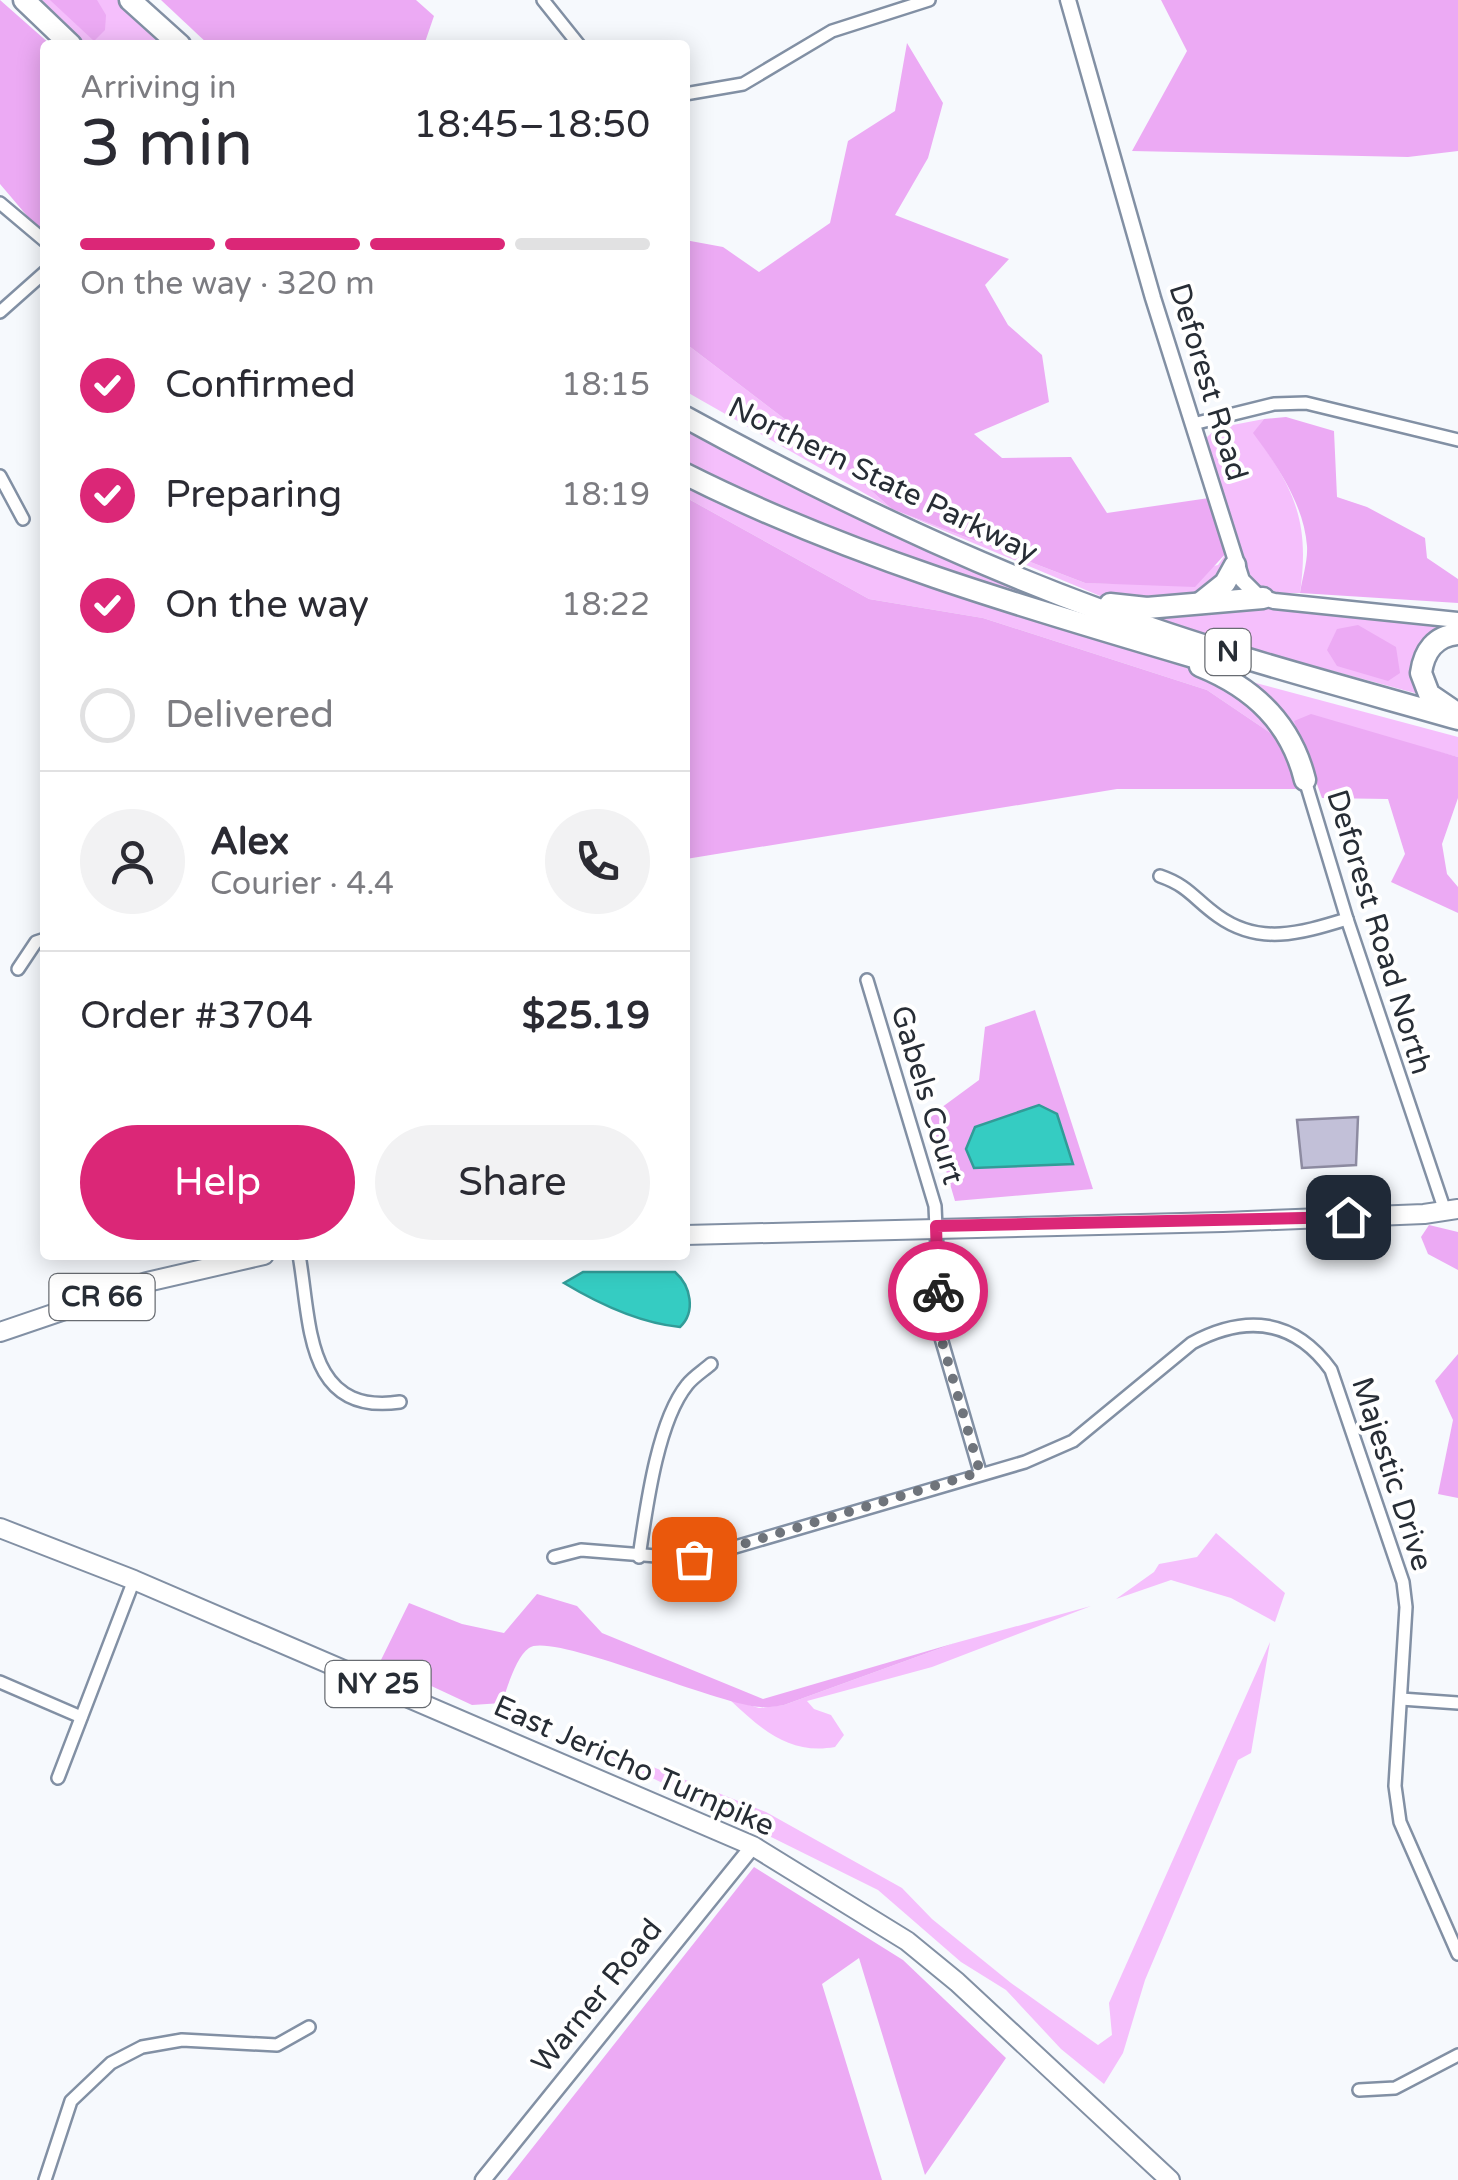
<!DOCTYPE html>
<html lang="en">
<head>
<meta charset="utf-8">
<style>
  :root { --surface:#fff; --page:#f2f2f3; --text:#2b2b33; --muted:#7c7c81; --line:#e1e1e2; --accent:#db2777 }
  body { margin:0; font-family:"Varela Round",sans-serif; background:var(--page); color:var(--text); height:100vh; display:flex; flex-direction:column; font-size:38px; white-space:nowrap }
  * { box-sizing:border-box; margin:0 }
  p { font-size:32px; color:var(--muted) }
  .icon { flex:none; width:55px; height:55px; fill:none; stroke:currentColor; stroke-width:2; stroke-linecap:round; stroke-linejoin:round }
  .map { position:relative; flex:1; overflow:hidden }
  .side { position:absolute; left:40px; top:40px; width:650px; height:1220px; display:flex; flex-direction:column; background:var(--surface); border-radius:10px; box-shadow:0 5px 25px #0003 }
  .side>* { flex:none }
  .pin { position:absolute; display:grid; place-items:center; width:85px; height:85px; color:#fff; margin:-42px; border-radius:20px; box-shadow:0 5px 15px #0006 }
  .courier { position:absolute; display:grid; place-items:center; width:100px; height:100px; margin:-50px; border:8px solid #db2777; border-radius:50%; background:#fff; color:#222; box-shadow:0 2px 12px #0007 }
  .headline em { font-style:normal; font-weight:600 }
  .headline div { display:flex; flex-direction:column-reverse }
  .headline { display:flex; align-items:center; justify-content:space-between; height:170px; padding:0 40px }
  h1 { font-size:65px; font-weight:600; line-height:75px }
  .bar { display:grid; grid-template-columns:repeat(4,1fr); gap:15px 10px; align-content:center; height:120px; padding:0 40px }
  .bar i { height:12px; border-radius:8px; background:var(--line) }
  .bar .on { background:var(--accent) }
  .bar p { grid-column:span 4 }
  .line { display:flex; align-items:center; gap:25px; padding:0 40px; border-top:2px solid var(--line) }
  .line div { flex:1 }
  .round { display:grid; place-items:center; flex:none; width:105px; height:105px; border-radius:52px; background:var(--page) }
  ol { padding:0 40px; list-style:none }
  li { display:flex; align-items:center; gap:30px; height:110px }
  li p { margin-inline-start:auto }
  li .icon { padding:10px; border-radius:50%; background:var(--accent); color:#fff; stroke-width:4 }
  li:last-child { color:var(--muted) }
  li i { width:55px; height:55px; border:5px solid var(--line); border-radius:50% }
  .action { display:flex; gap:20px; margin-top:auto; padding:20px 40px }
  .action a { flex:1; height:115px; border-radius:60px; background:var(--accent); color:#fff; font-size:40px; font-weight:600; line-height:115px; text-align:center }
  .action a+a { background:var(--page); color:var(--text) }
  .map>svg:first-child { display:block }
  .green { fill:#f5bffc }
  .forest { fill:#ecaaf4 }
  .water { fill:#35ccc2; stroke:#319c98; stroke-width:2.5 }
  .building { fill:#c2c0d8; stroke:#8d8ba1; stroke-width:2.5 }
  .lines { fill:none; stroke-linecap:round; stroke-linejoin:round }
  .minor-casing { stroke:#8290a4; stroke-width:16 }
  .tertiary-casing { stroke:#8290a4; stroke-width:19 }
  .primary-casing { stroke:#8290a4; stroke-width:22 }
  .motorway-casing { stroke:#8290a4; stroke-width:25 }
  .minor { stroke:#fff; stroke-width:11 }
  .tertiary { stroke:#fff; stroke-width:14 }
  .primary { stroke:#fff; stroke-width:18 }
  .motorway { stroke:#fff; stroke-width:20 }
  .done { stroke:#6f747b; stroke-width:10; stroke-dasharray:0 18 }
  .route { stroke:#db2777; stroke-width:12 }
  .labels { text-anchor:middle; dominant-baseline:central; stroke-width:8; stroke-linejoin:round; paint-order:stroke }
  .shield { fill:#fff; stroke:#686c72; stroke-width:2.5 }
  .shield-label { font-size:28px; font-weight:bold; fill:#272d35 }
  .street-label { font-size:30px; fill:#272d35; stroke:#fff }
</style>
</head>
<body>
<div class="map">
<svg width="1458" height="2180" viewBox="0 0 1458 2180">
  <rect width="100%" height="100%" fill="#f6f9fd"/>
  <!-- green -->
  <g class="green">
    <polygon points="42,0 124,0 174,45 86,45"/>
    <polygon points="685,343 824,449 892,509 1085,583 1135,584 1218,565 1228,551 1228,562 1210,591 1181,599 1105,598 892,509 685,391"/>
    <path d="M 1264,419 L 1254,433 C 1295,490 1310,522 1300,593 C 1286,593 1273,594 1261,586 C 1234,568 1216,472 1206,438 L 1217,428 Z"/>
    <polygon points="685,420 1097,618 1018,597 853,540 685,464"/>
    <polygon points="685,484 932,588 1229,681 1284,742 1207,690 983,618 869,599 685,497"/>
    <polygon points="1282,606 1447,625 1449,627 1432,637 1422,695 1225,642 1143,616 1145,611"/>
    <polygon points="1252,682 1458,737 1458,757 1401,742 1307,758 1288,722"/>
    <polygon points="1216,1533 1285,1593 1275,1622 1231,1598 1171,1580 1116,1599 1154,1572 1159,1564 1197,1557"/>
    <path d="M 1091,1606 L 932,1667 L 807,1701 L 814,1709 L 831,1715 L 844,1735 L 835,1747 C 789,1755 761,1729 729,1699 L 759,1708 L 784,1705 L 955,1643 Z"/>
    <polygon points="1270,1642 1251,1753 1238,1760 1145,1980 1123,2053 1104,2084 1061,2049 1006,1990 961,1962 878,1890 604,1754 591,1748 590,1742 766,1812 902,1888 932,1919 1011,1983 1098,2045 1112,2035 1109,2003"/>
  </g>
  <!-- forest -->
  <g class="forest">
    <polygon points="0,0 51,45 45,45 45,237 0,184"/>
    <polygon points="50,0 97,0 106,15 105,30 94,41"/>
    <polygon points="161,0 416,0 434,16 424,45 209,45"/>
    <polygon points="1161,0 1458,0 1458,151 1408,157 1132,151 1187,51"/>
    <polygon points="907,43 943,103 928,158 895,215 1009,259 985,285 1008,325 1042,355 1049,402 974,434 1002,458 1071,457 1107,513 1209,498 1228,551 1195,587 1085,583 892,509 824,449 685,343 685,240 723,247 759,272 830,223 848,141 895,111"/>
    <path d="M 1286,417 L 1334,431 L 1337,497 L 1367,507 L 1425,538 L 1427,558 L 1458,579 L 1458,603 L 1300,593 C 1302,579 1308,561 1307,546 C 1304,505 1277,465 1253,433 L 1264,419 Z"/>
    <polygon points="685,497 869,599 983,618 1207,690 1284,742 1299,789 1117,789 686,859"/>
    <polygon points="1358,625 1396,647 1400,673 1388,681 1337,666 1327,650 1337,629"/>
    <polygon points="1311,714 1458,757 1458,798 1442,844 1447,874 1458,887 1458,913 1391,882 1405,854 1388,799 1322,798 1294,721"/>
    <polygon points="1035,1010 1093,1189 955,1201 930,1116 979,1080 985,1027"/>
    <polygon points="1429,1225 1458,1232 1458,1270 1428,1254 1421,1237"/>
    <polygon points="1458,1354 1458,1498 1438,1494 1453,1420 1435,1381"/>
    <path d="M 537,1594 L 577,1606 L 602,1633 L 763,1699 L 955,1643 L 784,1705 C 777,1706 768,1708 761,1707 C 720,1706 551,1631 529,1648 C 516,1657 507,1688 502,1703 L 472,1705 L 380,1662 L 409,1603 L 462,1624 L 504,1633 Z"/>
    <polygon points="754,1867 903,1960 1006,2058 925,2175 859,1958 822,1984 882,2180 507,2180"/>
  </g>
  <!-- water -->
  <g class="water">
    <polygon points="1039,1105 1057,1114 1073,1164 974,1168 966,1149 975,1127"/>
    <path d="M 583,1272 L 675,1272 C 691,1286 696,1312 680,1327 C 639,1323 599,1304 564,1283 Z"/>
  </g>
  <!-- building -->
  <polygon class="building" points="1358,1117 1356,1165 1302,1168 1297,1120"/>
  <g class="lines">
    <!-- minor casing -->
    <g class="minor-casing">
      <g id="minor">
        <polyline points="543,0 579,45"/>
        <polyline points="685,94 743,84 832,31 929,0"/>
        <polyline points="0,203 45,241"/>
        <polyline points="0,312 45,272"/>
        <polyline points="1193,424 1274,404 1306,403 1458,440"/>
        <polyline points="0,476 23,519"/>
        <polyline points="1305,780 1347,919 1445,1211"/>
        <path d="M 1160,876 C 1189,886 1194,899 1218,916 C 1260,946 1301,933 1347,919"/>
        <polyline points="18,969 36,942 45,939"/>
        <polyline points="867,980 935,1206 941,1338 980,1472"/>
        <path d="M 299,1255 C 311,1321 304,1416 400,1402"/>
        <path d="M 554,1557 L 581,1550 L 694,1559 L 1025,1462 L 1073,1441 L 1192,1343 C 1246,1314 1294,1319 1331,1370 L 1403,1582 L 1406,1607 L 1395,1786 L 1400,1822 L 1458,1954"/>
        <path d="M 639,1557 C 646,1510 657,1422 687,1385 C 693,1377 703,1371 711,1364"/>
        <polyline points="0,1682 81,1717"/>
        <polyline points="1401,1699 1458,1703"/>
        <polyline points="58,1778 134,1580"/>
        <polyline points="1359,2090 1395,2088 1458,2055"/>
        <polyline points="45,2180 71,2101 111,2063 142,2047 182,2040 277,2045 309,2027"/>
      </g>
    </g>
    <!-- tertiary casing -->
    <g class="tertiary-casing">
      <g id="tertiary">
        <polyline points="1068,0 1153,298 1242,580 1258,596 1274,601 1458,620"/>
        <polyline points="483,2180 753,1846"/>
      </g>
    </g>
    <!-- primary casing -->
    <g class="primary-casing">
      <g id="primary">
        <polyline points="685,1235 1223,1222 1424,1214 1458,1209"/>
        <polyline points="0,1332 147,1282 264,1255"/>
        <polyline points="0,1528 134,1580 753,1846 907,1941 957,1982 1170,2180"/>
      </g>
    </g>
    <!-- motorway casing -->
    <g class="motorway-casing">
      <g id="motorway">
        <polyline points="24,0 71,45"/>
        <polyline points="130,0 180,45"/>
        <path d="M 685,417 C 820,491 958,558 1103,611 C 1219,654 1339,685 1458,719"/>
        <path d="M 685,474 C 854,559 1033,610 1214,663"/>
        <polyline points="1200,603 1225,583 1235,565"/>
        <polyline points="1110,604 1147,608 1263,598"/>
        <path d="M 1200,666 C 1254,688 1291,723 1305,780"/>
        <path d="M 1451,709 L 1429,694 L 1421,673 C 1424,651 1435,636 1458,634"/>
      </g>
    </g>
    <!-- minor -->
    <use href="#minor" class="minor"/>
    <!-- tertiary -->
    <use href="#tertiary" class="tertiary"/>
    <!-- primary -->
    <use href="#primary" class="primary"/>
    <!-- motorway -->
    <use href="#motorway" class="motorway"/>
  </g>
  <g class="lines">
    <!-- done -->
    <polyline class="done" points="694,1559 980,1472 941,1338 938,1291"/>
    <!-- route -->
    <polyline class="route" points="938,1291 936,1226 1348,1217"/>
  </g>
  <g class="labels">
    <!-- shield labels -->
    <g class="shield">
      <rect x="1205.5" y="629" width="45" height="46" rx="8"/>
      <rect x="49.5" y="1274" width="105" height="46" rx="8"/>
      <rect x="325.5" y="1661" width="105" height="46" rx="8"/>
    </g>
    <g class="shield-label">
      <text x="1228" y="652">N</text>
      <text x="102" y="1297">CR 66</text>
      <text x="378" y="1684">NY 25</text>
    </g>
    <!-- street labels -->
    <g class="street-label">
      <text transform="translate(1208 382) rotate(73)">Deforest Road</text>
      <text transform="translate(883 480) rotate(26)">Northern State Parkway</text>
      <text transform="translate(1379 932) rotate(73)">Deforest Road North</text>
      <text transform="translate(927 1095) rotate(73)">Gabels Court</text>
      <text transform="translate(1392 1474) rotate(72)">Majestic Drive</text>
      <text transform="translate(634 1766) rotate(24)">East Jericho Turnpike</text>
      <text transform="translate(597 1996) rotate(-51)">Warner Road</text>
    </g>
  </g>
</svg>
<div class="pin" style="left:694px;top:1559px;background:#ea580c"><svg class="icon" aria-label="bag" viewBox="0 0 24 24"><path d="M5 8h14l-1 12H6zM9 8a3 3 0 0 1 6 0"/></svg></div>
<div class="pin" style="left:1348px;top:1217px;background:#1f2937"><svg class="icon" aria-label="home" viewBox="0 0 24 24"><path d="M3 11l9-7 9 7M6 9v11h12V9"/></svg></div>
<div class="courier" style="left:938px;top:1291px"><svg class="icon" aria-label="bike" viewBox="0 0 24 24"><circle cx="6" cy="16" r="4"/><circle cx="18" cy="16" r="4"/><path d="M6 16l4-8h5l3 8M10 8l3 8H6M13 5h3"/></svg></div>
<section class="side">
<div class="headline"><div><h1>3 min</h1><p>Arriving in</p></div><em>18:45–18:50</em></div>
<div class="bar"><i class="on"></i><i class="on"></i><i class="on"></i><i></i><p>On the way · 320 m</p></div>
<ol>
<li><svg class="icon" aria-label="check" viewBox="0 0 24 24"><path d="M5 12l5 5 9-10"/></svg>Confirmed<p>18:15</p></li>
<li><svg class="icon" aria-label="check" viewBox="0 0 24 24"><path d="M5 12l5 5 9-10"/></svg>Preparing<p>18:19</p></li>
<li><svg class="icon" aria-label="check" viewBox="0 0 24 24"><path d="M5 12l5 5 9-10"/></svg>On the way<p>18:22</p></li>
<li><i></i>Delivered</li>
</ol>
<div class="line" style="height:180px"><a class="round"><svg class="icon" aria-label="person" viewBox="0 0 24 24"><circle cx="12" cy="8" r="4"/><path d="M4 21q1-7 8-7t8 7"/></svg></a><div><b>Alex</b><p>Courier · 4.4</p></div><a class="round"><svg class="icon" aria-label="phone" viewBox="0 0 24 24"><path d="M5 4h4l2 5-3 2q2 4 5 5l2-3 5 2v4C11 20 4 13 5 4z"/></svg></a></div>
<div class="line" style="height:130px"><div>Order #3704</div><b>$25.19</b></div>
<div class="action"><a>Help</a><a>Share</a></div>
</section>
</div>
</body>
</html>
